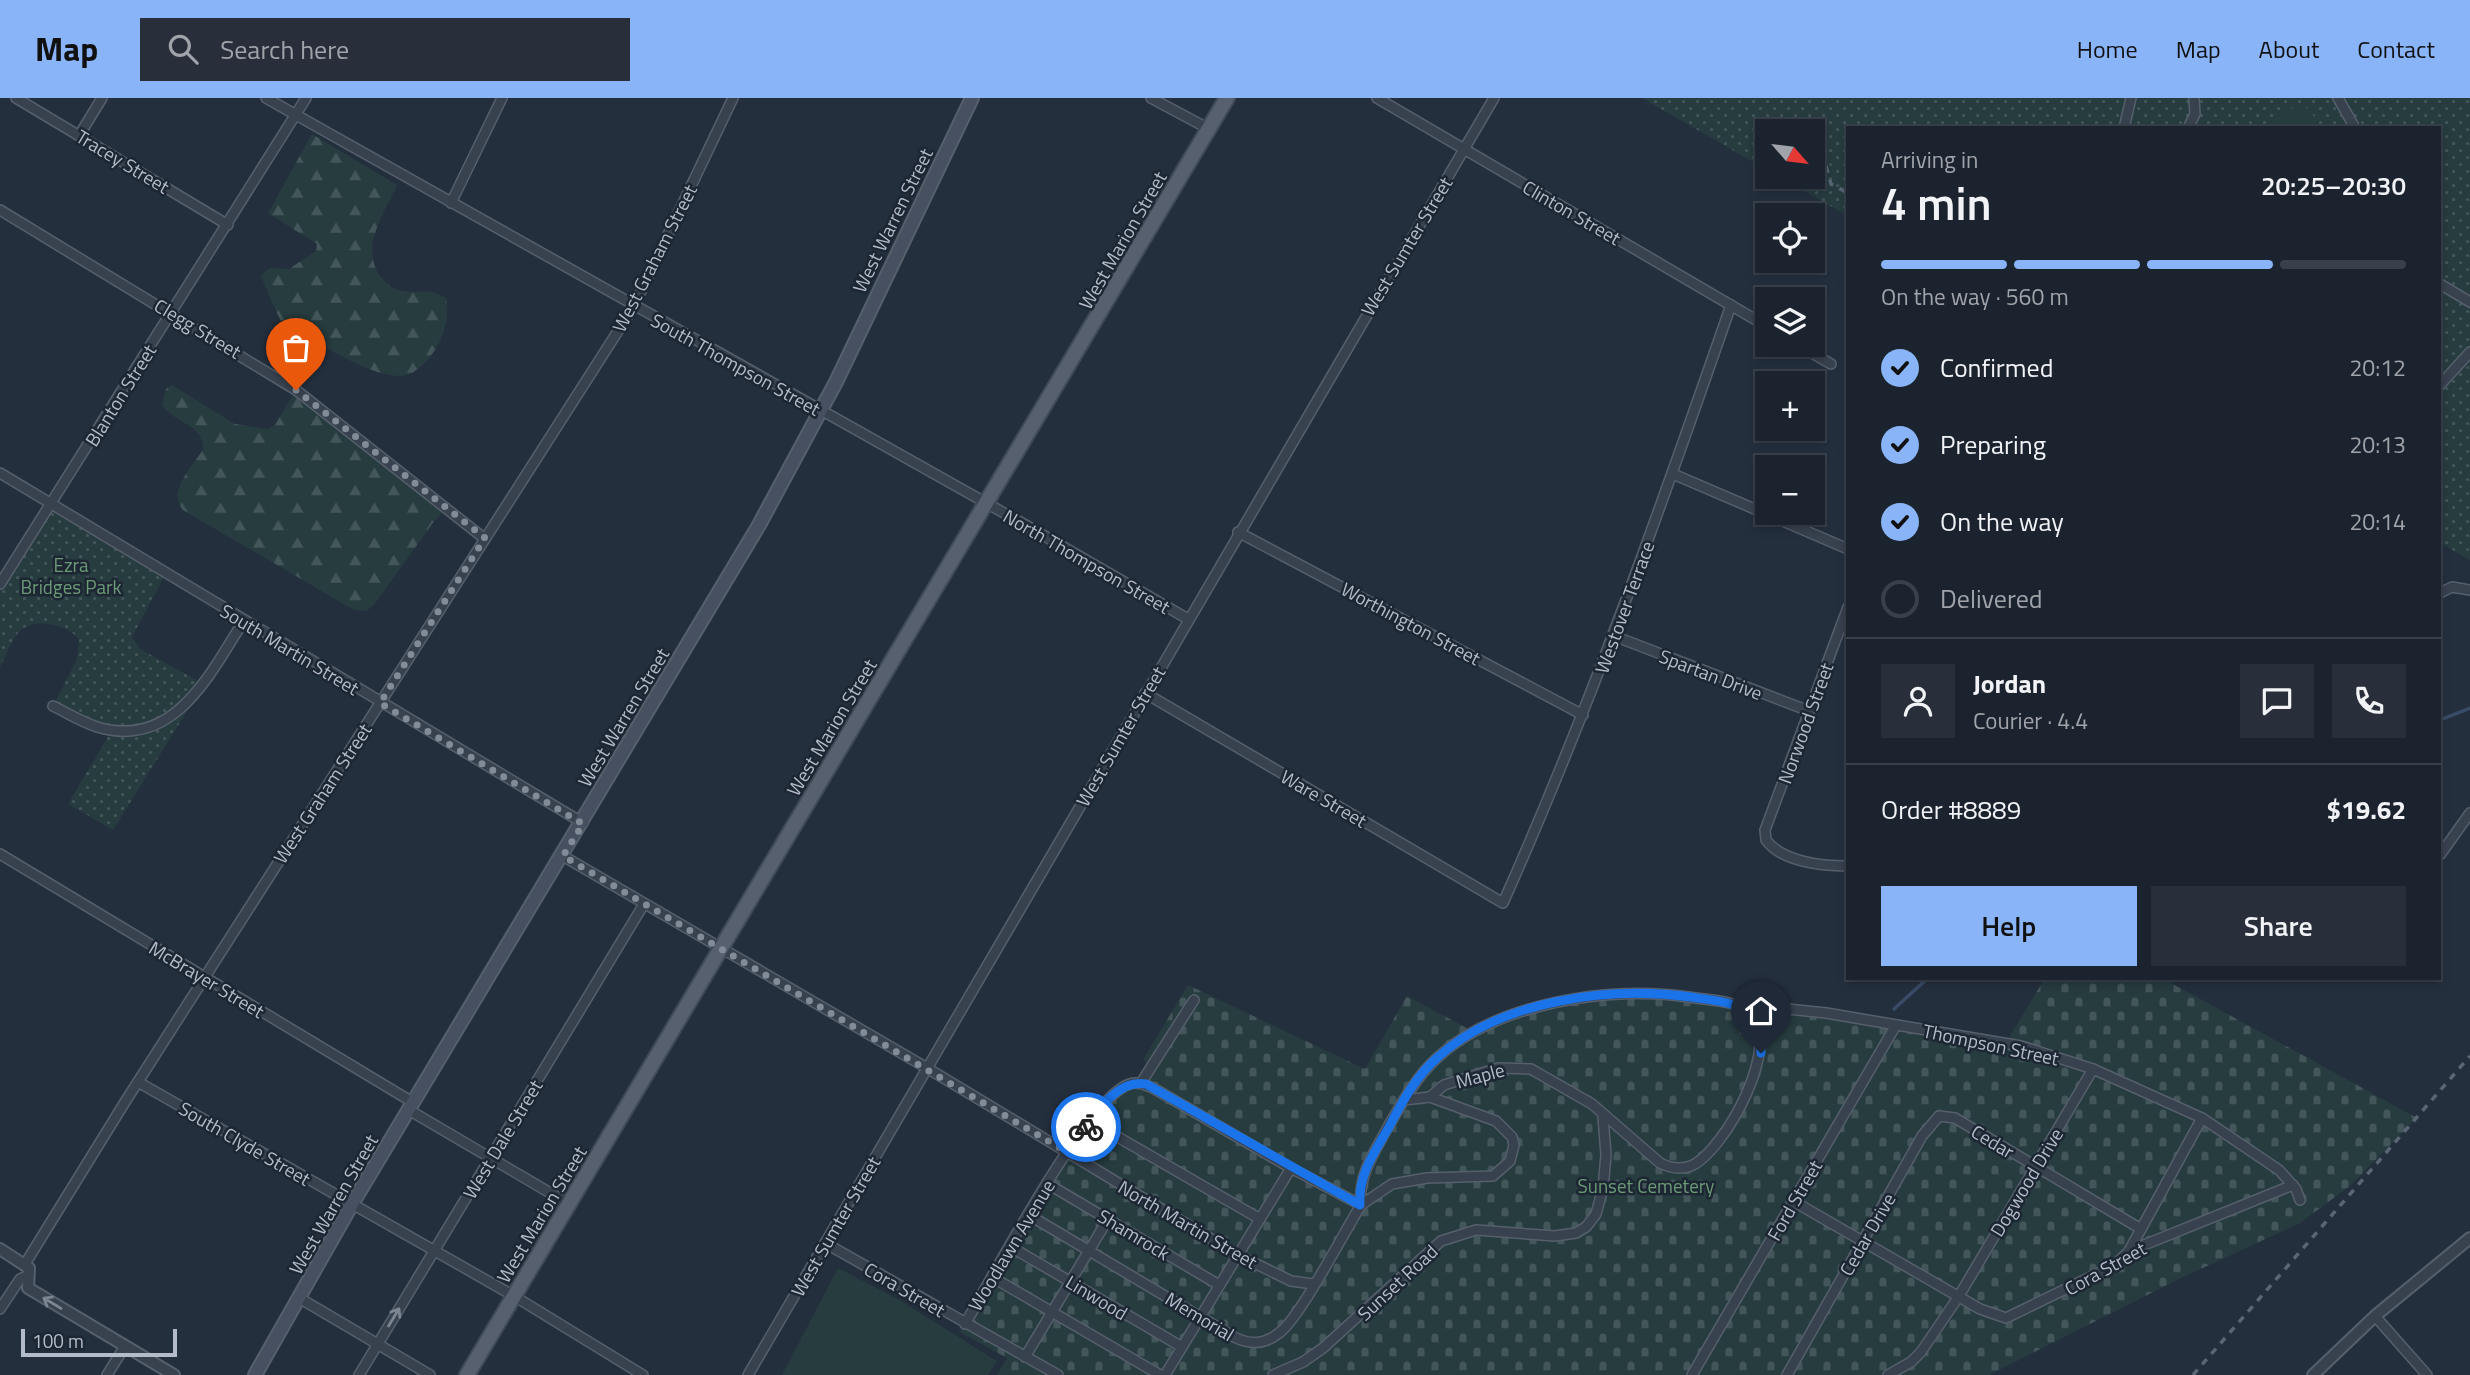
<!DOCTYPE html>
<html lang="en">
<head>
<meta charset="utf-8">
<style>
  :root { --surface:#1b232e; --page:#282f3a; --text:#f1f3f6; --muted:#a0a4aa; --line:#39404a; --accent:#8ab4f8 }
  body { margin:0; font-family:"Titillium Web",sans-serif; background:var(--page); color:var(--text); height:100vh; display:flex; flex-direction:column; font-size:26px; white-space:nowrap }
  * { box-sizing:border-box; margin:0 }
  p { font-size:23px; color:var(--muted) }
  .icon { flex:none; width:38px; height:38px; fill:none; stroke:currentColor; stroke-width:2; stroke-linecap:round; stroke-linejoin:round }
  .map { position:relative; flex:1; overflow:hidden }
  .details { position:absolute; left:1846px; top:28px; width:595px; height:854px; display:flex; flex-direction:column; background:var(--surface); border-radius:0px; box-shadow:0 4px 10px #0003,0 0 0 2px var(--line) }
  .details>* { flex:none }
  .needle { width:46px; rotate:118deg }
  .fabs { position:absolute; left:1755px; top:21px; display:grid; gap:14px }
  .fabs a { display:grid; place-items:center; width:70px; height:70px; border-radius:0px; background:var(--surface); box-shadow:0 4px 10px #0003,0 0 0 2px var(--line); font-size:35px }
  .scale { position:absolute; left:21px; bottom:18px; width:156px; box-sizing:border-box; padding-left:7px; border:4px solid #b4bcc9; border-top:0; font-size:19px; line-height:24px; white-space:nowrap; color:#b4bcc9; -webkit-text-stroke:5px #1d2633; paint-order:stroke }
  .pin { position:absolute; display:grid; place-items:center; width:60px; height:60px; color:#fff; margin:-72px -30px; border-radius:50% 50% 50% 0; rotate:-45deg; box-shadow:0 0 7px #0007 }
  .pin .icon { rotate:45deg }
  .courier { position:absolute; display:grid; place-items:center; width:70px; height:70px; margin:-35px; border:5px solid #1a73e8; border-radius:50%; background:#fff; color:#222; box-shadow:0 2px 9px #0007 }
  .summary em { font-style:normal; font-weight:600 }
  .summary div { display:flex; flex-direction:column-reverse }
  .summary { display:flex; align-items:center; justify-content:space-between; height:119px; padding:0 35px }
  h1 { font-size:46px; font-weight:600; line-height:52px }
  .bar { display:grid; grid-template-columns:repeat(4,1fr); gap:10px 7px; align-content:center; height:84px; padding:0 35px }
  .bar i { height:9px; border-radius:5px; background:var(--line) }
  .bar .current { background:var(--accent) }
  .bar p { grid-column:span 4 }
  .line { display:flex; align-items:center; gap:18px; padding:0 35px; border-top:2px solid var(--line) }
  .line div { flex:1 }
  .round { display:grid; place-items:center; flex:none; width:74px; height:74px; border-radius:0px; background:var(--page) }
  ol { padding:0 35px; list-style:none }
  li { display:flex; align-items:center; gap:21px; height:77px }
  li p { margin-inline-start:auto }
  li .icon { padding:7px; border-radius:50%; background:var(--accent); color:#111; stroke-width:4 }
  li:last-child { color:var(--muted) }
  li i { width:38px; height:38px; border:4px solid var(--line); border-radius:50% }
  .action { display:flex; gap:14px; margin-top:auto; padding:14px 35px }
  .action a { flex:1; height:80px; border-radius:0px; background:var(--accent); color:#111; font-size:28px; font-weight:600; line-height:80px; text-align:center }
  .action a+a { background:var(--page); color:var(--text) }
  header { display:flex; align-items:center; gap:42px; box-sizing:border-box; height:98px; padding:0 35px; background:var(--accent); color:#111 }
  header strong { font-size:33px }
  nav { display:flex; gap:38px; margin-inline-start:auto; font-size:24px }
  .search { width:490px; height:63px; background:var(--page); display:flex; align-items:center; gap:18px; box-sizing:border-box; padding:0 24px; border-radius:0px; color:var(--muted); font-size:26px }
  .map>svg:first-child { display:block }
  .forest { fill:url(#forest-firs) }
  .cemetery { fill:url(#cemetery-stones) }
  .park { fill:url(#park-dots) }
  .garden { fill:#263c3f }
  .lines { fill:none; stroke-linecap:round; stroke-linejoin:round }
  .stream { stroke:#394c67; stroke-width:3.5 }
  .minor-casing { stroke:#565f6c; stroke-width:12 }
  .tertiary-casing { stroke:#565f6c; stroke-width:14 }
  .secondary-casing { stroke:#565f6c; stroke-width:16 }
  .primary-casing { stroke:#414a57; stroke-width:18 }
  .minor { stroke:#38414e; stroke-width:9 }
  .tertiary { stroke:#38414e; stroke-width:10 }
  .secondary { stroke:#465061; stroke-width:12 }
  .primary { stroke:#56606e; stroke-width:14 }
  .rail { stroke:#5a6575; stroke-width:3.5; stroke-dasharray:7 7; stroke-linecap:butt }
  .oneway { stroke:#7c8592 }
  .done { stroke:#828b98; stroke-width:7; stroke-dasharray:0 12.6 }
  .route { stroke:#1a73e8; stroke-width:9 }
  .labels { text-anchor:middle; dominant-baseline:central; stroke-width:5; stroke-linejoin:round; paint-order:stroke }
  .street-label { font-size:19px; fill:#b4bcc9; stroke:#1d2633 }
  .park-label { font-size:19px; fill:#6b9a76; stroke:#1d2633 }
</style>
</head>
<body>
<header>
<strong>Map</strong>
<div class="search"><svg class="icon" aria-label="search" viewBox="0 0 24 24"><circle cx="10" cy="10" r="6"/><path d="M15 15l6 6"/></svg>Search here</div>
<nav><a>Home</a><a>Map</a><a>About</a><a>Contact</a></nav>
</header>
<div class="map">
<svg width="2470" height="1277" viewBox="0 0 2470 1277">
  <defs>
    <pattern id="forest-firs" width="22" height="20" patternUnits="userSpaceOnUse" patternTransform="scale(1.75)"><rect width="22" height="20" fill="#263c3f"/><path d="M5 1l3.5 6h-7zM16 11l3.5 6h-7z" fill="#435659"/></pattern>
    <pattern id="cemetery-stones" width="16" height="16" patternUnits="userSpaceOnUse" patternTransform="scale(1.75)"><rect width="16" height="16" fill="#263c3f"/><path d="M2 7V4a2 2 0 0 1 4 0v3zM10 15v-3a2 2 0 0 1 4 0v3z" fill="#435659"/></pattern>
    <pattern id="park-dots" width="8" height="8" patternUnits="userSpaceOnUse" patternTransform="scale(1.75)"><rect width="8" height="8" fill="#263c3f"/><path d="M2 2h.1M6 6h.1" fill="none" stroke="#435659" stroke-width="1.8" stroke-linecap="round"/></pattern>
  </defs>
  <rect width="100%" height="100%" fill="#242f3e"/>
  <!-- forest -->
  <g class="forest">
    <path d="M 312,36 L 397,87 C 384,116 359,150 381,179 C 386,186 395,192 404,193 C 423,196 427,189 446,200 C 450,216 444,238 435,252 C 427,263 416,277 401,278 C 368,279 312,240 282,225 C 280,222 261,180 261,177 L 270,170 L 289,171 L 316,153 L 317,146 L 268,115 Z"/>
    <path d="M 172,287 L 235,326 L 268,331 L 275,327 L 296,292 L 450,413 L 441,416 L 432,426 L 374,507 L 366,513 L 354,512 L 183,412 C 167,394 192,368 203,352 C 206,328 173,324 162,307 L 166,291 Z"/>
  </g>
  <!-- cemetery -->
  <polygon class="cemetery" points="2045,880 2162,880 2417,1020 2350,1088 2300,1125 2179,1181 1989,1277 997,1277 1007,1260 960,1234 1067,1054 1096,1016 1148,973 1144,960 1188,887 1365,971 1407,898 1474,934 1494,924 1580,901 1665,896 1826,915 2005,946"/>
  <!-- park -->
  <g class="park">
    <polygon points="1642,0 2470,0 2470,462 2440,445 2440,30 1848,30 1848,118 1779,79 1813,79 1813,33 1768,33 1767,72"/>
    <path d="M 53,405 L 166,475 L 132,539 L 140,551 L 204,586 L 113,732 L 68,706 L 112,632 L 53,608 L 77,561 L 79,541 C 67,527 34,518 19,534 C 11,543 6,558 0,569 L 0,486 Z"/>
  </g>
  <!-- garden -->
  <g class="garden">
    <polygon points="2296,8 2308,10 2322,30 2258,30"/>
    <polygon points="838,1170 901,1203 997,1263 988,1277 782,1277"/>
  </g>
  <g class="lines">
    <!-- stream -->
    <g class="stream">
      <polyline points="2440,622 2470,610"/>
      <polyline points="1894,911 1928,880"/>
    </g>
    <!-- minor casing -->
    <g class="minor-casing">
      <g id="minor">
        <polyline points="16,0 228,127"/>
        <polyline points="266,0 1029,429 1188,521"/>
        <polyline points="1151,0 1209,31"/>
        <polyline points="1377,0 1768,229"/>
        <polyline points="2338,0 2355,30"/>
        <polyline points="2124,30 2131,0"/>
        <polyline points="2188,30 2195,16 2194,0"/>
        <polyline points="80,36 102,0"/>
        <polyline points="451,105 502,0"/>
        <polyline points="0,112 296,292 485,441"/>
        <polyline points="2440,186 2470,204"/>
        <polyline points="1798,247 1831,266"/>
        <polyline points="2440,287 2470,254"/>
        <polyline points="0,375 583,725"/>
        <polyline points="1673,376 1848,451"/>
        <polyline points="1238,434 1583,617"/>
        <polyline points="0,486 306,0"/>
        <polyline points="2440,495 2452,489 2470,492"/>
        <path d="M 1848,509 L 1765,732 L 1766,742 C 1782,764 1822,768 1848,768"/>
        <polyline points="1614,538 1809,613"/>
        <path d="M 1145,595 L 1503,805 C 1590,610 1661,409 1731,207"/>
        <path d="M 53,608 C 67,615 82,624 97,629 C 174,652 210,576 243,524"/>
        <polyline points="0,756 414,1005"/>
        <polyline points="2440,757 2470,715"/>
        <polyline points="563,758 927,970 1238,1157 1291,1183 1313,1186"/>
        <polyline points="1739,906 1826,915 2021,948 2093,971 2202,1020 2279,1072 2296,1091 2300,1102"/>
        <polyline points="138,984 514,1198 643,1277"/>
        <polyline points="1141,985 1194,902"/>
        <polyline points="409,1012 569,1106"/>
        <polyline points="1090,1023 1260,1121"/>
        <polyline points="1048,1086 1219,1187"/>
        <polyline points="1793,1103 1980,1211 2006,1220 2115,1167 2129,1153 2293,1087"/>
        <path d="M 1361,1107 C 1358,1077 1374,1055 1388,1029 C 1402,1005 1416,979 1437,960 C 1496,905 1611,887 1688,899 C 1707,902 1734,902 1749,914 C 1785,943 1725,1053 1691,1068 C 1680,1072 1670,1070 1660,1065 L 1592,1006 L 1531,971 L 1498,970 L 1444,987 L 1430,999"/>
        <path d="M 1029,1117 L 1234,1239 C 1250,1247 1264,1247 1279,1235 C 1300,1220 1344,1134 1361,1107 L 1392,1086 L 1427,1080 L 1493,1078 L 1510,1063 L 1514,1047 L 1512,1039 L 1496,1023 L 1430,999 L 1404,1002"/>
        <polyline points="825,1145 1058,1277"/>
        <polyline points="1011,1149 1182,1249"/>
        <polyline points="2129,1153 2202,1020"/>
        <polyline points="25,1166 125,1004 634,208 733,0"/>
        <polyline points="992,1179 1160,1277"/>
        <polyline points="301,1201 430,1277"/>
        <polyline points="0,1211 20,1181 29,1177"/>
        <polyline points="2375,1218 2427,1277"/>
        <path d="M 965,1226 C 994,1177 1082,1008 1127,987 C 1136,983 1144,986 1153,990 L 1291,1070 L 1361,1107"/>
        <polyline points="1025,1259 1108,1121"/>
        <polyline points="107,1277 125,1248"/>
        <polyline points="359,1277 644,806"/>
        <polyline points="748,1277 1494,0"/>
        <polyline points="1165,1277 1291,1070"/>
        <polyline points="1273,1277 1303,1264 1323,1250 1441,1143 1476,1132 1555,1138 1576,1135 1586,1129 1596,1116 1603,1090 1606,1057 1603,1019"/>
        <polyline points="1692,1277 1896,927"/>
        <polyline points="1787,1277 1922,1038 1939,1018 1955,1020 2141,1131"/>
        <polyline points="1888,1277 1911,1264 1921,1254 1959,1198 2093,971"/>
      </g>
    </g>
    <!-- tertiary casing -->
    <g class="tertiary-casing">
      <g id="tertiary">
        <polyline points="0,1151 29,1170 28,1190 174,1277"/>
        <polyline points="2313,1277 2375,1218 2470,1140"/>
      </g>
    </g>
    <!-- secondary casing -->
    <g class="secondary-casing">
      <polyline id="secondary" points="255,1277 352,1106 759,427 836,284 972,0"/>
    </g>
    <!-- primary casing -->
    <g class="primary-casing">
      <polyline id="primary" points="467,1277 1227,0"/>
    </g>
    <!-- minor -->
    <use href="#minor" class="minor"/>
    <!-- tertiary -->
    <use href="#tertiary" class="tertiary"/>
    <!-- secondary -->
    <use href="#secondary" class="secondary"/>
    <!-- primary -->
    <use href="#primary" class="primary"/>
    <!-- rail -->
    <g class="rail">
      <polyline points="1826,68 1831,86 1848,95"/>
      <polyline points="2193,1277 2470,958"/>
    </g>
  </g>
  <!-- one-way arrows -->
  <defs><path id="oneway-shaft" d="M-6 0H5M1.5-3L5.5 0L1.5 3" fill="none" stroke-width="1.6" stroke-linecap="round" stroke-linejoin="round" transform="scale(1.75)"/></defs>
  <g class="oneway">
    <use href="#oneway-shaft" transform="translate(52 1205) rotate(-149)"/>
    <use href="#oneway-shaft" transform="translate(394 1219) rotate(-59)"/>
  </g>
  <g class="lines">
    <!-- done -->
    <polyline class="done" points="296,292 485,440 380,605 583,726 563,758 1067,1054 1086,1029"/>
    <!-- route -->
    <path class="route" d="M 1086,1029 C 1100,1010 1119,981 1146,986 L 1360,1107 C 1358,1077 1374,1055 1389,1029 C 1402,1004 1416,978 1438,959 C 1501,902 1609,888 1691,899 C 1716,903 1741,903 1759,924 L 1761,955"/>
  </g>
  <g class="labels">
    <!-- street labels -->
    <g class="street-label">
      <text transform="translate(123 63) rotate(31)">Tracey Street</text>
      <text transform="translate(1572 114) rotate(30)">Clinton Street</text>
      <text transform="translate(892 122) rotate(-64)">West Warren Street</text>
      <text transform="translate(1122 142) rotate(-60)">West Marion Street</text>
      <text transform="translate(1406 148) rotate(-59)">West Sumter Street</text>
      <text transform="translate(654 160) rotate(-63)">West Graham Street</text>
      <text transform="translate(198 230) rotate(31)">Clegg Street</text>
      <text transform="translate(736 266) rotate(29)">South Thompson Street</text>
      <text transform="translate(120 297) rotate(-58)">Blanton Street</text>
      <text transform="translate(1087 463) rotate(30)">North Thompson Street</text>
      <text transform="translate(1624 509) rotate(-70)">Westover Terrace</text>
      <text transform="translate(1411 525) rotate(28)">Worthington Street</text>
      <text transform="translate(290 551) rotate(31)">South Martin Street</text>
      <text transform="translate(1711 576) rotate(21)">Spartan Drive</text>
      <text transform="translate(623 619) rotate(-59)">West Warren Street</text>
      <text transform="translate(1805 625) rotate(-70)">Norwood Street</text>
      <text transform="translate(831 629) rotate(-59)">West Marion Street</text>
      <text transform="translate(1120 638) rotate(-60)">West Sumter Street</text>
      <text transform="translate(322 695) rotate(-57)">West Graham Street</text>
      <text transform="translate(1324 700) rotate(30)">Ware Street</text>
      <text transform="translate(207 881) rotate(31)">McBrayer Street</text>
      <text transform="translate(1991 946) rotate(12)">Thompson Street</text>
      <text transform="translate(1480 977) rotate(-15)">Maple</text>
      <text transform="translate(502 1041) rotate(-59)">West Dale Street</text>
      <text transform="translate(1993 1043) rotate(31)">Cedar</text>
      <text transform="translate(245 1045) rotate(30)">South Clyde Street</text>
      <text transform="translate(2026 1084) rotate(-59)">Dogwood Drive</text>
      <text transform="translate(1794 1102) rotate(-60)">Ford Street</text>
      <text transform="translate(333 1106) rotate(-60)">West Warren Street</text>
      <text transform="translate(541 1116) rotate(-59)">West Marion Street</text>
      <text transform="translate(1188 1126) rotate(30)">North Martin Street</text>
      <text transform="translate(835 1128) rotate(-60)">West Sumter Street</text>
      <text transform="translate(1134 1136) rotate(31)">Shamrock</text>
      <text transform="translate(1867 1136) rotate(-60)">Cedar Drive</text>
      <text transform="translate(1011 1147) rotate(-59)">Woodlawn Avenue</text>
      <text transform="translate(2105 1170) rotate(-29)">Cora Street</text>
      <text transform="translate(1397 1184) rotate(-43)">Sunset Road</text>
      <text transform="translate(905 1191) rotate(30)">Cora Street</text>
      <text transform="translate(1097 1199) rotate(31)">Linwood</text>
      <text transform="translate(1200 1218) rotate(31)">Memorial</text>
    </g>
    <!-- park labels -->
    <g class="park-label">
      <text x="71" y="466">Ezra<tspan x="71" dy="22">Bridges Park</tspan></text>
      <text x="1646" y="1087">Sunset Cemetery</text>
    </g>
  </g>
</svg>
<div class="fabs">
<a><svg class="needle" viewBox="-14 -14 28 28"><path d="M0-13l5 13h-10z" fill="#e53935"/><path d="M0 13l5-13h-10z" fill="#a0a4aa"/></svg></a>
<a><svg class="icon" aria-label="locate" viewBox="0 0 24 24"><circle cx="12" cy="12" r="6"/><path d="M12 2v4M12 18v4M2 12h4M18 12h4"/></svg></a>
<a><svg class="icon" aria-label="layers" viewBox="0 0 24 24"><path d="M12 4l9 5-9 5-9-5zM3 14l9 5 9-5"/></svg></a>
<a>+</a>
<a>−</a>
</div>
<div class="scale">100 m</div>
<div class="pin" style="left:296px;top:292px;background:#ea580c"><svg class="icon" aria-label="bag" viewBox="0 0 24 24"><path d="M5 8h14l-1 12H6zM9 8a3 3 0 0 1 6 0"/></svg></div>
<div class="pin" style="left:1761px;top:955px;background:#1f2937"><svg class="icon" aria-label="home" viewBox="0 0 24 24"><path d="M3 11l9-7 9 7M6 9v11h12V9"/></svg></div>
<div class="courier" style="left:1086px;top:1029px"><svg class="icon" aria-label="bike" viewBox="0 0 24 24"><circle cx="6" cy="16" r="4"/><circle cx="18" cy="16" r="4"/><path d="M6 16l4-8h5l3 8M10 8l3 8H6M13 5h3"/></svg></div>
<section class="details">
<div class="summary"><div><h1>4 min</h1><p>Arriving in</p></div><em>20:25–20:30</em></div>
<div class="bar"><i class="current"></i><i class="current"></i><i class="current"></i><i></i><p>On the way · 560 m</p></div>
<ol>
<li><svg class="icon" aria-label="check" viewBox="0 0 24 24"><path d="M5 12l5 5 9-10"/></svg>Confirmed<p>20:12</p></li>
<li><svg class="icon" aria-label="check" viewBox="0 0 24 24"><path d="M5 12l5 5 9-10"/></svg>Preparing<p>20:13</p></li>
<li><svg class="icon" aria-label="check" viewBox="0 0 24 24"><path d="M5 12l5 5 9-10"/></svg>On the way<p>20:14</p></li>
<li><i></i>Delivered</li>
</ol>
<div class="line" style="height:126px"><a class="round"><svg class="icon" aria-label="person" viewBox="0 0 24 24"><circle cx="12" cy="8" r="4"/><path d="M4 21q1-7 8-7t8 7"/></svg></a><div><b>Jordan</b><p>Courier · 4.4</p></div><a class="round"><svg class="icon" aria-label="chat" viewBox="0 0 24 24"><path d="M4 5h16v11H9l-5 4z"/></svg></a><a class="round"><svg class="icon" aria-label="phone" viewBox="0 0 24 24"><path d="M5 4h4l2 5-3 2q2 4 5 5l2-3 5 2v4C11 20 4 13 5 4z"/></svg></a></div>
<div class="line" style="height:91px"><div>Order #8889</div><b>$19.62</b></div>
<div class="action"><a>Help</a><a>Share</a></div>
</section>
</div>
</body>
</html>
